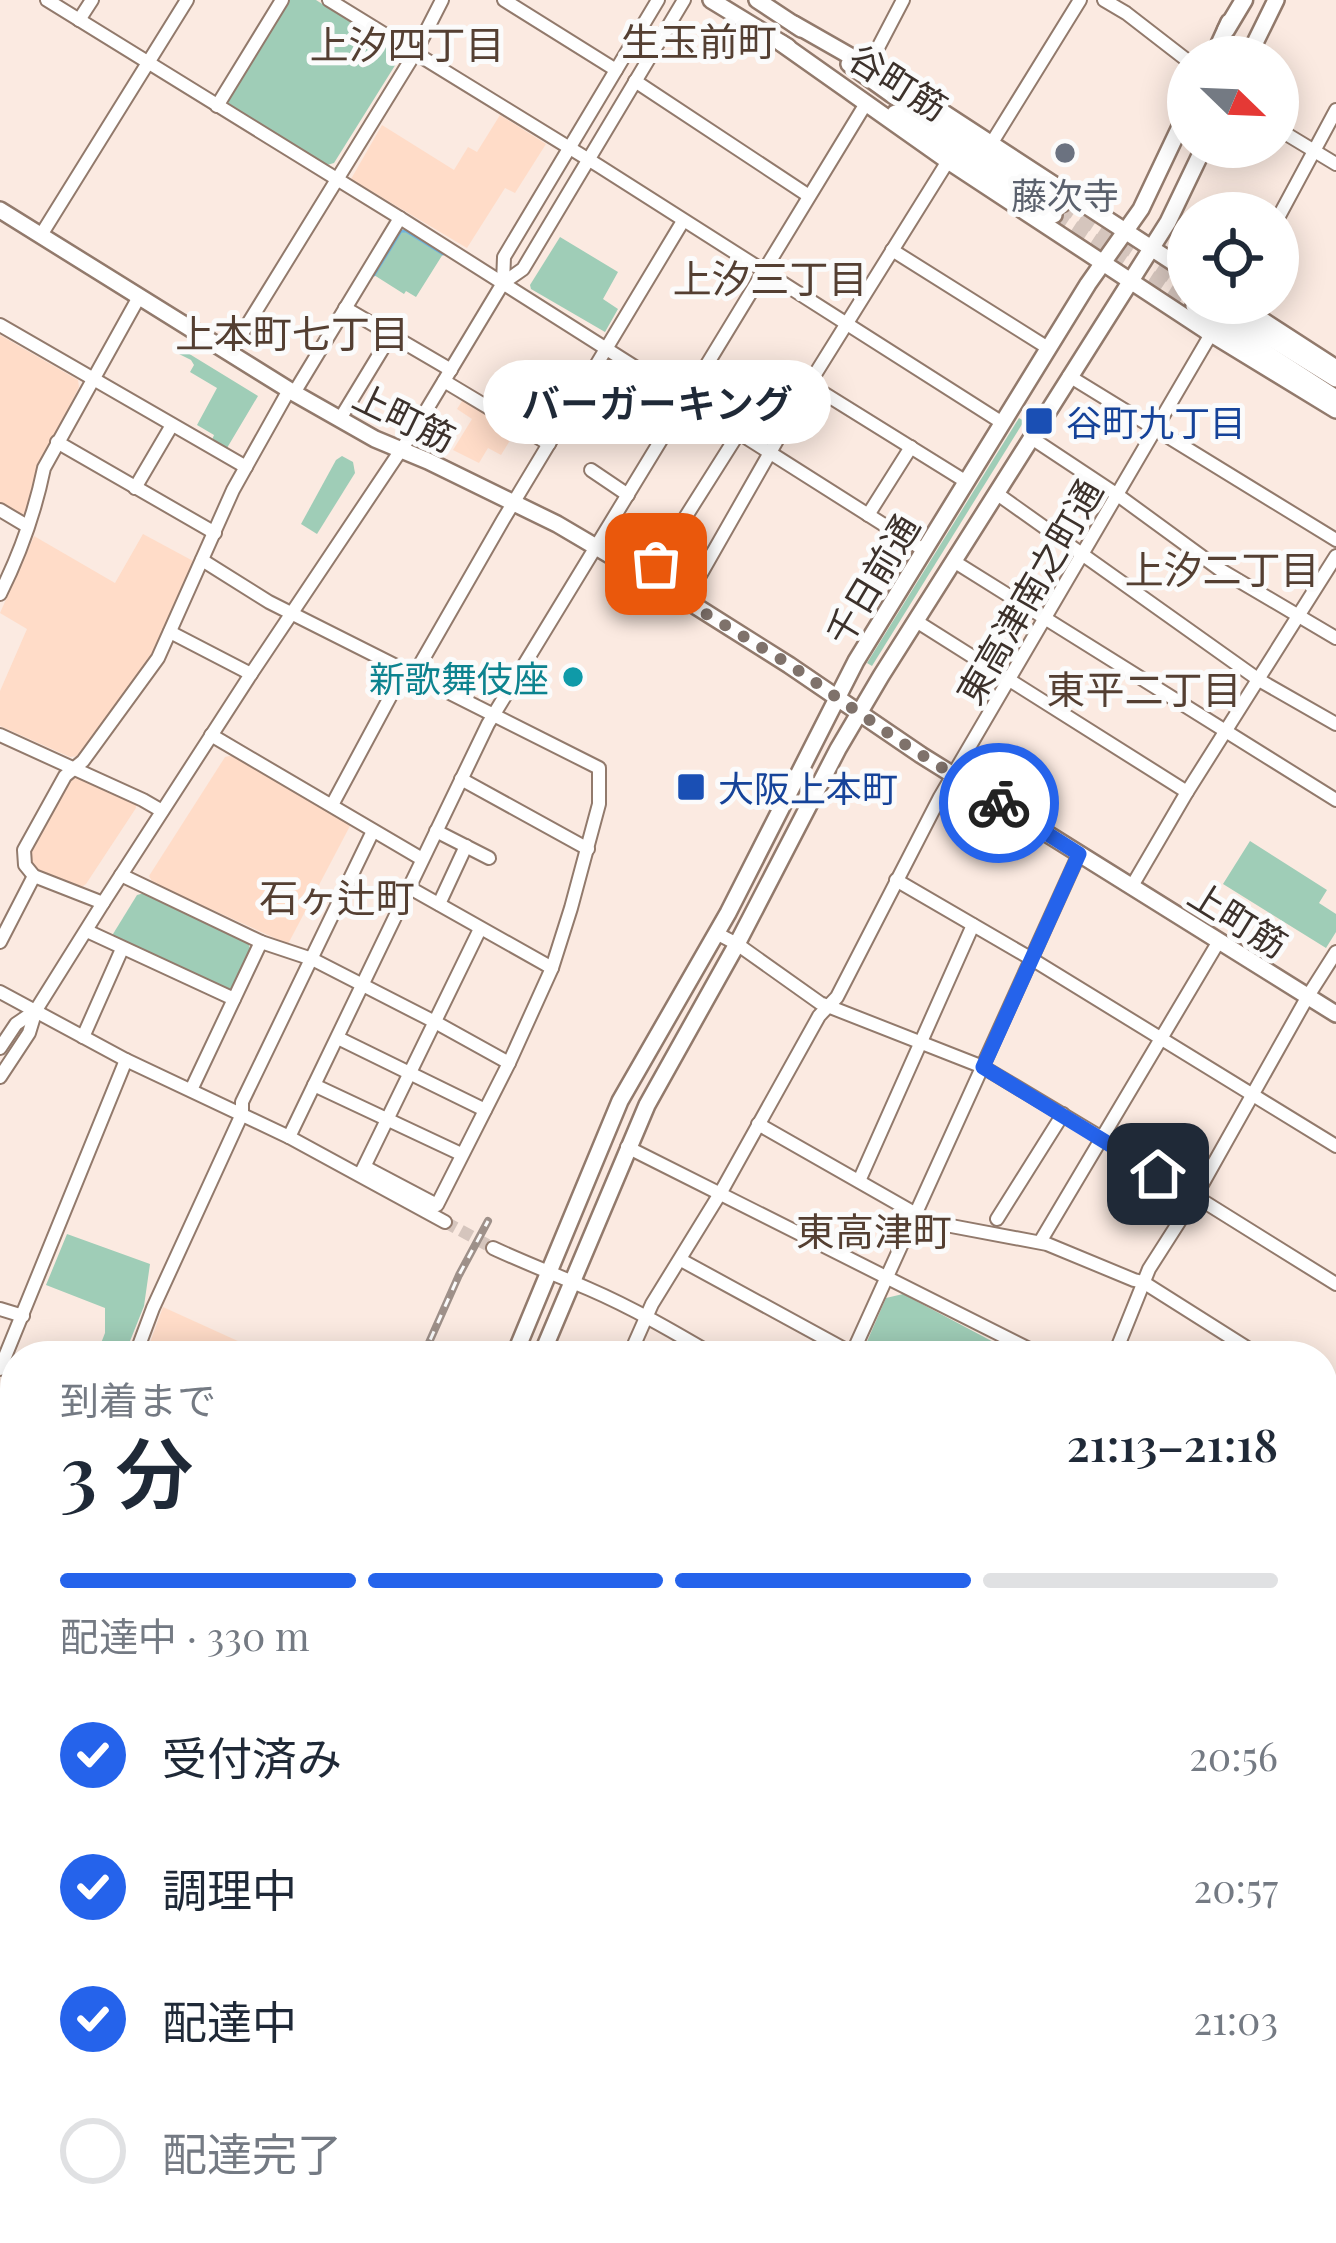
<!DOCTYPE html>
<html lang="ja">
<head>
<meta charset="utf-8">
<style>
  :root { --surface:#fff; --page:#f2f2f3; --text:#1f2937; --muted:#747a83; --line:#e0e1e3; --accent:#2563eb }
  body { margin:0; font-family:"Playfair Display","Noto Sans JP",serif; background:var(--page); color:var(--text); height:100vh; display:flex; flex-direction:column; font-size:45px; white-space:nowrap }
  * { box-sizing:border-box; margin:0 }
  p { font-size:39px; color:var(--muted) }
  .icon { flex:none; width:66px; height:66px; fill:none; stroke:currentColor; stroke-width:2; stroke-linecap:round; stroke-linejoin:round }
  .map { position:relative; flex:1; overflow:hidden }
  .sheet { position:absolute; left:0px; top:1341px; width:1338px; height:903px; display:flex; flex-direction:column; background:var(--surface); border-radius:48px 48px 0 0; box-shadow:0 6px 30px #0003 }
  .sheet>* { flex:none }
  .needle { width:78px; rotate:113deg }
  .tools { position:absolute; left:1167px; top:36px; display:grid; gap:24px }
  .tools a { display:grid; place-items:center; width:132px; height:132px; border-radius:50%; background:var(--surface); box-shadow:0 6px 30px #0003; font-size:60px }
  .pin { position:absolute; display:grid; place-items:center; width:102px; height:102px; color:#fff; margin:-51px; border-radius:24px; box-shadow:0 6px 18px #0006 }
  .courier { position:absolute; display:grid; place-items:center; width:120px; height:120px; margin:-60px; border:9px solid #2563eb; border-radius:50%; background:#fff; color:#222; box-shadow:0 3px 15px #0007 }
  .bubble { position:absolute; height:84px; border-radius:42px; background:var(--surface); box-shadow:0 6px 30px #0003; font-size:39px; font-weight:600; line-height:84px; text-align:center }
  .summary em { font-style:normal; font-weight:600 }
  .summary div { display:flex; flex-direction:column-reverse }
  .summary { display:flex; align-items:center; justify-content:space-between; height:204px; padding:0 60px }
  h1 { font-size:78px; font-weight:600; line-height:90px }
  .bar { display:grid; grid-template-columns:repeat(4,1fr); gap:18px 12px; align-content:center; height:144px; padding:0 60px }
  .bar i { height:15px; border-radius:9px; background:var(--line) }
  .bar .selected { background:var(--accent) }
  .bar p { grid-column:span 4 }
  ol { padding:0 60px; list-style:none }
  li { display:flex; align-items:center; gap:36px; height:132px }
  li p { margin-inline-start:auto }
  li .icon { padding:12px; border-radius:50%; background:var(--accent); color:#fff; stroke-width:4 }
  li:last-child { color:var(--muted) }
  li i { width:66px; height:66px; border:6px solid var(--line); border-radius:50% }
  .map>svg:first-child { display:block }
  .built { fill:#ffdcc8 }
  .green { fill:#9fcdb7 }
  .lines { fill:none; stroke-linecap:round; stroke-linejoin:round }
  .stream { stroke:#6eb5e0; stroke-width:3 }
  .minor-tunnel { stroke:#d5c5bd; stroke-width:12; stroke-dasharray:12 6; stroke-linecap:butt }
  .major-tunnel { stroke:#d5c5bd; stroke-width:15; stroke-dasharray:15 8; stroke-linecap:butt }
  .minor-casing { stroke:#927a6c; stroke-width:16 }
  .major-casing { stroke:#927a6c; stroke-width:20 }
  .highway-casing { stroke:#927a6c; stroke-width:21 }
  .minor { stroke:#fff; stroke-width:12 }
  .major { stroke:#fff; stroke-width:15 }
  .highway { stroke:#fff; stroke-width:16 }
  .rail-casing { stroke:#9e9089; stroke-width:8 }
  .rail { stroke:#fbfbfb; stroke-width:3; stroke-dasharray:9; stroke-linecap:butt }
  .done { stroke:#7f726b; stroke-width:12; stroke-dasharray:0 21.6 }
  .route { stroke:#2563eb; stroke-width:15 }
  .worship-dot { fill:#6b7280; stroke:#fbfbfb; stroke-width:4.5 }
  .transit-dot { fill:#1a4fb4; stroke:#fbfbfb; stroke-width:4.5 }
  .culture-dot { fill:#0f9aa8; stroke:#fbfbfb; stroke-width:4.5 }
  .labels { text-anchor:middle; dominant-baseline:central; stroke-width:10; stroke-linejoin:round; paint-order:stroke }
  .street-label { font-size:36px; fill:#3c312b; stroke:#fbfbfb }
  .worship-label { font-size:36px; fill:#5b616d; stroke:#fbfbfb }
  .transit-label { font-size:36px; fill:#164399; stroke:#fbfbfb; text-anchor:start }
  .culture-label { font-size:36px; fill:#0d838f; stroke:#fbfbfb; text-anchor:end }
  .neighbourhood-label { font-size:39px; fill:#543f32; stroke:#fbfbfb }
</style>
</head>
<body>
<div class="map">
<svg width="1336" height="2243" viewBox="0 0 1336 2243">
  <rect width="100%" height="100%" fill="#fbeae1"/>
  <!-- built -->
  <g class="built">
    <polygon points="500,115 546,144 515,193 505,188 467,248 351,179 382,125 454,170 468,147 477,152"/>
    <polygon points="0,335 78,380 79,387 38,469 27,512 21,515 0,503"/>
    <polygon points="464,398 517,429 501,455 488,448 479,463 453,450 472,419 457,409"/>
    <polygon points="143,534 195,562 151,656 78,756 70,757 0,726 0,691 27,629 0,613 34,536 115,583"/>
    <polygon points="233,755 351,824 288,944 153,883 149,876 225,757"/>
    <polygon points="75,776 135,800 136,808 86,884 80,888 36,871 29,853 69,778"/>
    <polygon points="163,1307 271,1356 145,1356"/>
  </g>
  <!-- green -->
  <g class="green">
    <polygon points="289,0 316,0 398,52 399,59 334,163 327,165 229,106 228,100"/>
    <polygon points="406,230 443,254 416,297 406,291 404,294 374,275 401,231"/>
    <polygon points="560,237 618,272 603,299 618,309 605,332 531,289 530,285"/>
    <polygon points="178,347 258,396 227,448 212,440 214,435 197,425 217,388 190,372 194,365 191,360 175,352"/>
    <polygon points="1019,418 1024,421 872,666 867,663"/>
    <polygon points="342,456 353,462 355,473 317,534 301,524 336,460"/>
    <polygon points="1250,841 1327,890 1319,903 1336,914 1336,932 1326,948 1223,884"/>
    <polygon points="144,893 248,942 251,952 232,988 225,990 114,940 113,934 137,895"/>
    <polygon points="67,1234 150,1264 144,1306 124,1356 96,1356 105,1333 105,1308 46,1285"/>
    <polygon points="903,1294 1020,1356 873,1356 865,1346 886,1298"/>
    <polygon points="779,2229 1212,2229 1205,2243 774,2243"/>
  </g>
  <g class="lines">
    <!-- stream -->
    <polyline class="stream" points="374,275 401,231 406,231 443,254"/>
    <!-- minor-tunnel -->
    <polyline class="minor-tunnel" points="445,1222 493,1248"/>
    <!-- major-tunnel -->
    <g class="major-tunnel">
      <polyline points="1062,204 1188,287"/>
      <polyline points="1054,215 1188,302"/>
    </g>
    <!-- minor casing -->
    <g class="minor-casing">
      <g id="minor">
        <polyline points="47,0 400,218 922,549"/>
        <polyline points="329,0 599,166 1001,422"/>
        <polyline points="504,0 616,70"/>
        <polyline points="1104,0 1126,13 1188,61"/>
        <polyline points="79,20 92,0"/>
        <polyline points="869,65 903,0"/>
        <polyline points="635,81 809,196"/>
        <polyline points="217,106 282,0"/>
        <polyline points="1278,129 1336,164"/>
        <polyline points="991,144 1080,0"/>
        <polyline points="1278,218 1336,110"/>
        <polyline points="41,235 187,0"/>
        <polyline points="892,250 1048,348"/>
        <polyline points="503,283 504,257 658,0"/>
        <polyline points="345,308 451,370"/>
        <polyline points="0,325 246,467"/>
        <polyline points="230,353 415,53 442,0"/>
        <polyline points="1069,376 1336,540"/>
        <polyline points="444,381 549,444"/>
        <polyline points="809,384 965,481"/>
        <polyline points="294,393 400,218"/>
        <polyline points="340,419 391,335"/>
        <polyline points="1030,437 1119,496 1219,569 1336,638"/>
        <polyline points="57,442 215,533"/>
        <polyline points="591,470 628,495"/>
        <polyline points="135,488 172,425"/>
        <polyline points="996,493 1259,680 1336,724"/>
        <polyline points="0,510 27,526"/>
        <polyline points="868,515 911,447"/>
        <polyline points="202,560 269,602 599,768 599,804 571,908 552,968 509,1063 437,1205 365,1167"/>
        <polyline points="955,562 1336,800"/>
        <polyline points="647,578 738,434"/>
        <path d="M 0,594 C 20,554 35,512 44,468 L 139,297"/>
        <polyline points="686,600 809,384 948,161"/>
        <polyline points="916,621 1187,792"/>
        <polyline points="170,632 251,674"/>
        <polyline points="414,675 503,520 683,221"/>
        <polyline points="0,735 143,800 162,811"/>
        <polyline points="211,735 422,859"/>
        <polyline points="461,779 588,849"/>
        <polyline points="332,805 404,671"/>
        <polyline points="436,831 489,858"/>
        <polyline points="121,875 261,942 312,959 435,1022 509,1063"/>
        <polyline points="896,880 1030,958 1336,1146"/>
        <polyline points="1132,886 1187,792 1336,556"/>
        <polyline points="410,888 552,968"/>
        <polyline points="103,903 34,876 25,865 24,850 65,776 83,761 158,658 233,490 289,390"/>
        <polyline points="439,904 466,846"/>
        <polyline points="87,931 234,999"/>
        <polyline points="716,933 737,944 820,1003 983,1067 1102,1138 1336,1284"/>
        <polyline points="0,942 34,876"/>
        <polyline points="0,992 126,1060 289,1137 445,1222"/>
        <polyline points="83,1037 122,949"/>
        <polyline points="338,1038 485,1110"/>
        <polyline points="0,1048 16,1024 35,1011"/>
        <polyline points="0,1077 29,1033 36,1010 103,903 251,674 415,429 503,283 523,269 684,0"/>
        <polyline points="314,1085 461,1154"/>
        <polyline points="191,1090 261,942"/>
        <polyline points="758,1124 930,1222 1047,1244 1134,1280 1143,1282 1260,1356"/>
        <polyline points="289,1137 488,724 865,105"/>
        <polyline points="627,1147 1043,1356"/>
        <polyline points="362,1171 480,929"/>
        <polyline points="859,1181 973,925"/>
        <polyline points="997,1219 1063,1114"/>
        <polyline points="1040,1242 1219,941"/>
        <path d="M 493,1248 C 525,1263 557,1275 589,1289 C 633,1308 674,1332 715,1356"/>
        <polyline points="681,1260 857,1356"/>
        <polyline points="0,1309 23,1316"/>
        <polyline points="135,1356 153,1308 242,1114 242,1102 373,831"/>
        <polyline points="629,1356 652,1304 721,1192 819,1016 837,997 940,797 1211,334"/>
        <polyline points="851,1356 1079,854"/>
        <polyline points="1114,1356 1149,1269 1195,1197 1308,996 1336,952"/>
        <polyline points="0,1369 126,1060"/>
        <polyline points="1323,1396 1336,1405"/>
        <polyline points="1323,1524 1336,1533"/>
        <polyline points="1323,1590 1336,1569"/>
        <polyline points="1323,1741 1336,1753"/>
        <polyline points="0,1819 15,1831"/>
        <polyline points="1323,1819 1336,1794"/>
        <polyline points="0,1891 15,1856"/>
        <polyline points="1323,1894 1336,1869"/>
        <polyline points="0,1959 15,1966"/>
        <polyline points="1323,1987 1336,1992"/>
        <polyline points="1323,2042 1336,2017"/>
        <polyline points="1323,2114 1336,2120"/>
        <polyline points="1323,2163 1336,2136"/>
        <polyline points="187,2229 206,2243"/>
        <polyline points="286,2229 318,2243"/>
        <polyline points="439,2229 471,2243"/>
        <polyline points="529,2229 546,2243"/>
        <polyline points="1323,2229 1336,2235"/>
        <polyline points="489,2243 495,2229"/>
        <polyline points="568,2243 576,2229"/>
        <polyline points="633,2243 641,2229"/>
        <polyline points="1217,2243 1224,2229"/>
      </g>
    </g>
    <!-- major casing -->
    <g class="major-casing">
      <g id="major">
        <polyline points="711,0 788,47"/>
        <polyline points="757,0 801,29"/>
        <polyline points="794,24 901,85 1188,272"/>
        <polyline points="781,43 948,161 1205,330 1336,410"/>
        <polyline points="1213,57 1229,22"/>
        <polyline points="1248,57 1276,0"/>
        <polyline points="849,64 891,94 1062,204"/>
        <polyline points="895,113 1054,215"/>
        <polyline points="0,210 294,393 375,439 428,461 557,524 686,600 789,665 921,755 1336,1014"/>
        <polyline points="1213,303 1336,379"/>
        <polyline points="1236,303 1336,368"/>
        <polyline points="1194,306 1336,398"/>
        <polyline points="514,1356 620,1101 728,913 856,661 1088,284 1141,209 1188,110"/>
        <polyline points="541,1356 647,1105 737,944 838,749 881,676 1168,222 1204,147"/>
        <polyline points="166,2243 171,2229"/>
      </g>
    </g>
    <!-- highway casing -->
    <g class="highway-casing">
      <polyline id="highway" points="1226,30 1244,0"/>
    </g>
    <!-- minor -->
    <use href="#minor" class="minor"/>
    <!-- major -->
    <use href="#major" class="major"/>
    <!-- highway -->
    <use href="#highway" class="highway"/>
    <!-- rail casing -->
    <g class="rail-casing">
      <g id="rail">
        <polyline points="423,1356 459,1275 488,1221"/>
        <polyline points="0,2100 15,2111"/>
        <polyline points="0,2181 15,2151"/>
        <polyline points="155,2229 172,2243"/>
        <polyline points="6,2243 15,2218"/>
        <polyline points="37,2243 43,2229"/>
      </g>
    </g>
    <!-- rail -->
    <use href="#rail" class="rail"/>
  </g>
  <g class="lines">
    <!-- done -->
    <polyline class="done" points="656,564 647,578 789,664 901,742 999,803"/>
    <!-- route -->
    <polyline class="route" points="999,803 1079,854 983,1067 1158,1174"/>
  </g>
  <!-- markers -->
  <circle class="worship-dot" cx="1065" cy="153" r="12"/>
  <g class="transit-dot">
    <rect x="1024" y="406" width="30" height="30" rx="6"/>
    <rect x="676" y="772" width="30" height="30" rx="6"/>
  </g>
  <circle class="culture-dot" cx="573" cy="677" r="12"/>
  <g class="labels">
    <!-- street labels -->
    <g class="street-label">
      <text transform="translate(899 81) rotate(32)">谷町筋</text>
      <text transform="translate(405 416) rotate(26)">上町筋</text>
      <text transform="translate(871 579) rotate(-59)">千日前通</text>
      <text transform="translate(1028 591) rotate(-60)">東高津南之町通</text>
      <text transform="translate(1239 918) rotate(32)">上町筋</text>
    </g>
    <!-- worship labels -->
    <g class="worship-label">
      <text x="1065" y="194">藤次寺</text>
    </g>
    <!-- transit labels -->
    <g class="transit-label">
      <text x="1066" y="421">谷町九丁目</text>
      <text x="718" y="787">大阪上本町</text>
    </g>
    <!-- culture labels -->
    <g class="culture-label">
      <text x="549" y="677">新歌舞伎座</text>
    </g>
    <!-- neighbourhood labels -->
    <g class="neighbourhood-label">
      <text x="699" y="40">生玉前町</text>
      <text x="407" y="43">上汐四丁目</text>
      <text x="770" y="277">上汐三丁目</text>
      <text x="292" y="332">上本町七丁目</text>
      <text x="1222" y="568">上汐二丁目</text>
      <text x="1144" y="688">東平二丁目</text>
      <text x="337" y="896">石ヶ辻町</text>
      <text x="874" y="1230">東高津町</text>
    </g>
  </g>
</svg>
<div class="tools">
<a><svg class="needle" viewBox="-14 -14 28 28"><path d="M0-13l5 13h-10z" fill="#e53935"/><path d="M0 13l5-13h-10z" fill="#747a83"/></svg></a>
<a><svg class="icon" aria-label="locate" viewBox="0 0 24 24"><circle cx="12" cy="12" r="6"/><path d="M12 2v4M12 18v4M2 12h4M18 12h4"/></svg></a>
</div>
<div class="pin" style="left:656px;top:564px;background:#ea580c"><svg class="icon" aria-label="bag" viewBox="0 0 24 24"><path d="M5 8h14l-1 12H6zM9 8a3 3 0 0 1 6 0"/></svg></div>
<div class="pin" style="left:1158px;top:1174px;background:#1f2937"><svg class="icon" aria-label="home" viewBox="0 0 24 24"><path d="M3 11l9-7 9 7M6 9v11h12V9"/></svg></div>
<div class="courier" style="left:999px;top:803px"><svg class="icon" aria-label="bike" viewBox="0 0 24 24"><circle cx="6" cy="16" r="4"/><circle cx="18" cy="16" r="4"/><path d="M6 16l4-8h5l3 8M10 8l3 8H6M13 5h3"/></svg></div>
<div class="bubble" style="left:483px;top:360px;width:348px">バーガーキング</div>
<section class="sheet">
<div class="summary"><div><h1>3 分</h1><p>到着まで</p></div><em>21:13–21:18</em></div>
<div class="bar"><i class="selected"></i><i class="selected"></i><i class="selected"></i><i></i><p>配達中 · 330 m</p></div>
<ol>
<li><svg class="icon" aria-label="check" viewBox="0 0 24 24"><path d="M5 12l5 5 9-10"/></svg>受付済み<p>20:56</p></li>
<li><svg class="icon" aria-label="check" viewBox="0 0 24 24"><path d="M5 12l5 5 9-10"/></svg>調理中<p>20:57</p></li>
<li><svg class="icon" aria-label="check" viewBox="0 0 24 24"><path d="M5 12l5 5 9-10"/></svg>配達中<p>21:03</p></li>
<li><i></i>配達完了</li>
</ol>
</section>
</div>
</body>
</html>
